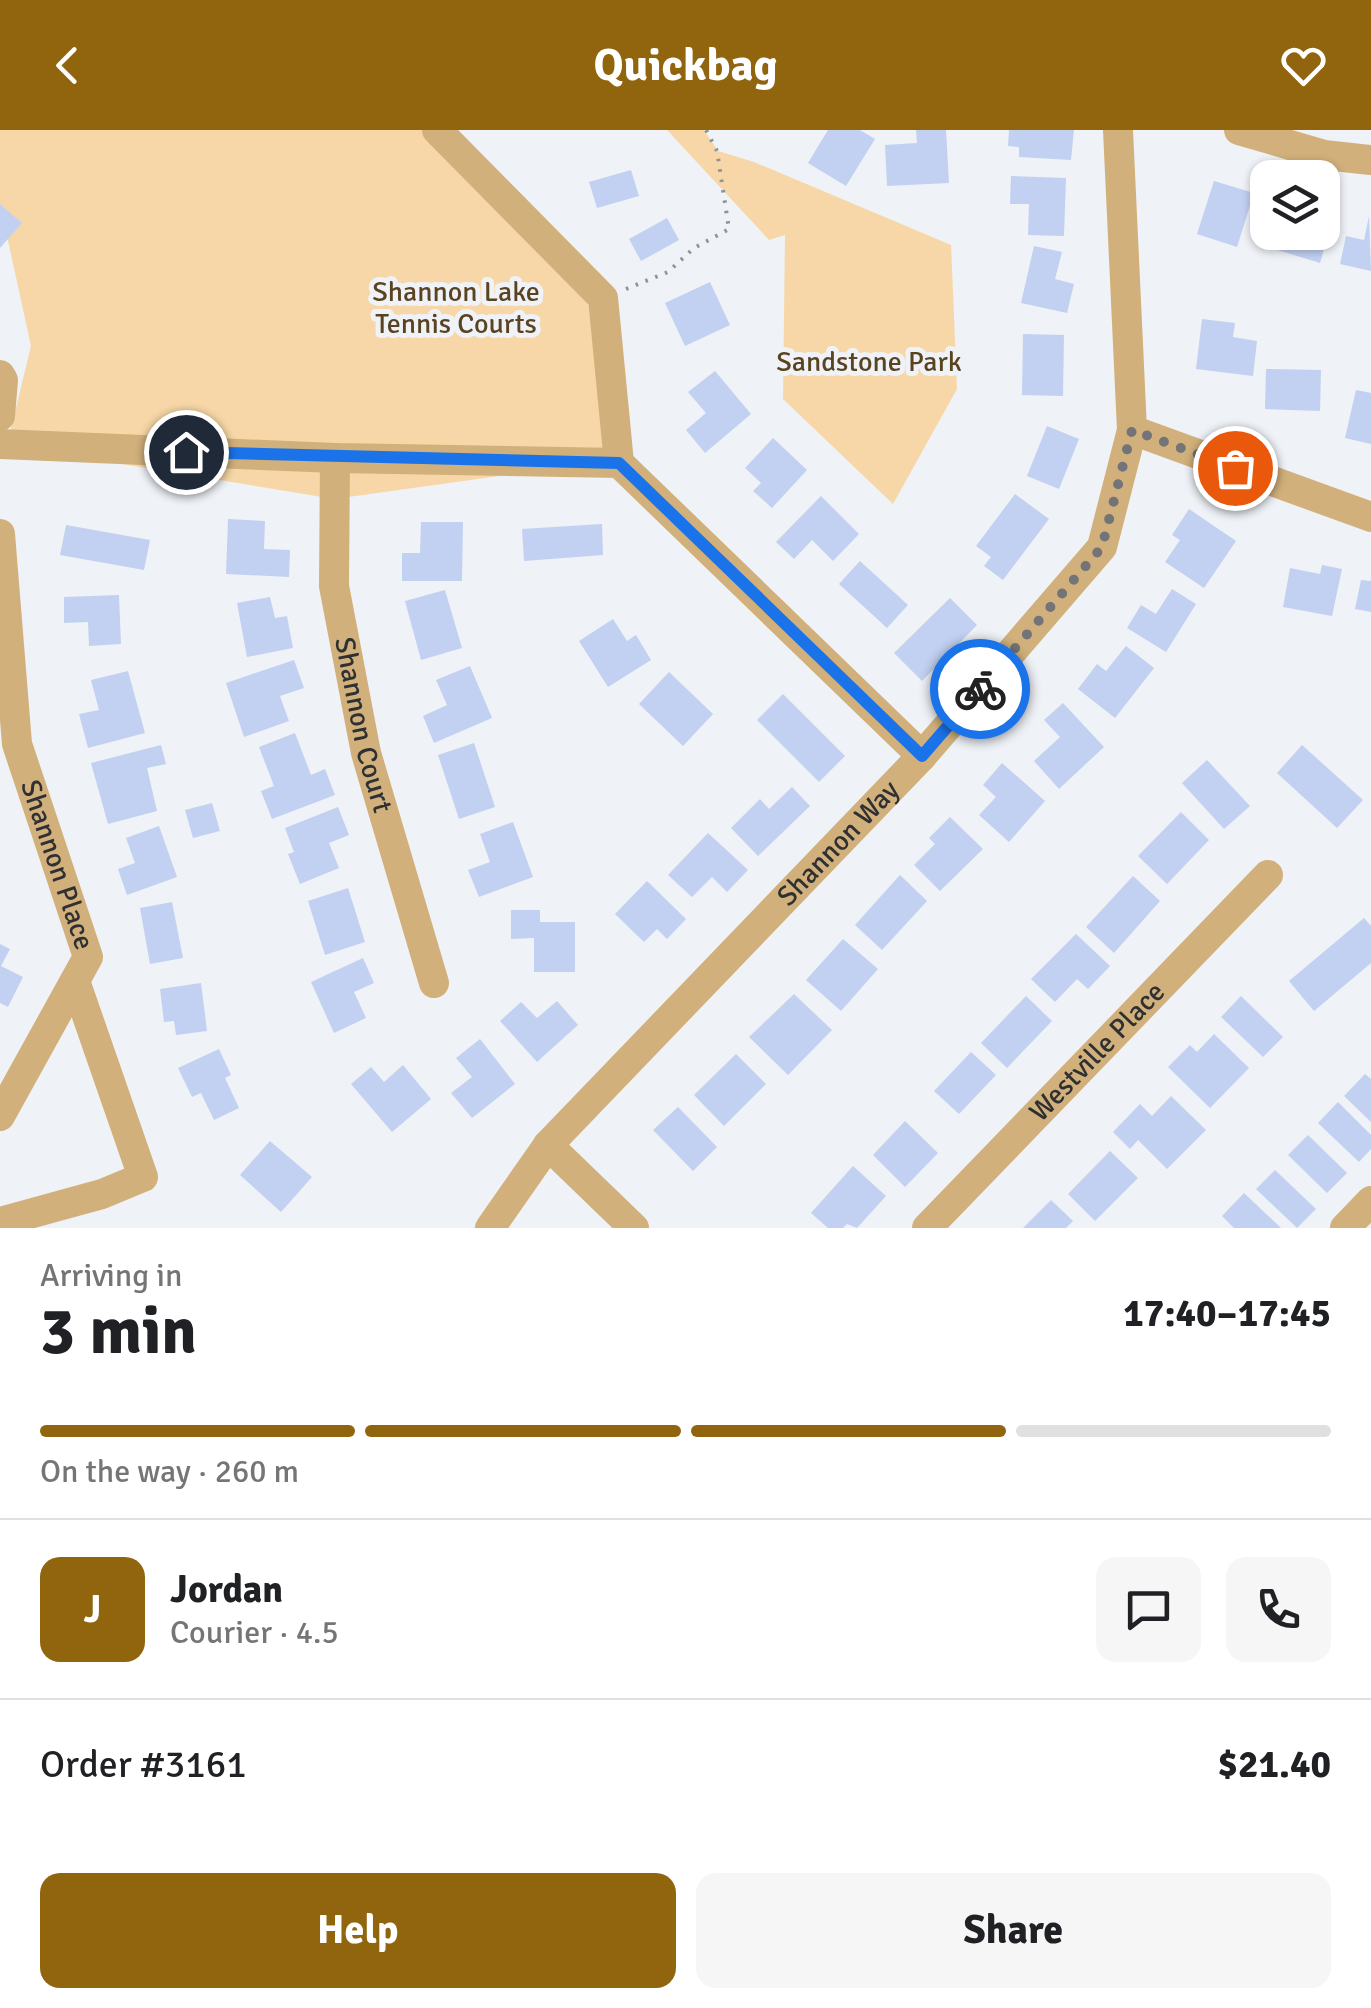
<!DOCTYPE html>
<html lang="en">
<head>
<meta charset="utf-8">
<style>
  :root { --surface:#fff; --page:#f6f6f6; --text:#202124; --muted:#757577; --line:#e0e0e0; --accent:#90650d }
  body { margin:0; font-family:Signika,sans-serif; background:var(--page); color:var(--text); height:100vh; display:flex; flex-direction:column; font-size:38px; white-space:nowrap }
  * { box-sizing:border-box; margin:0 }
  p { font-size:32px; color:var(--muted) }
  .icon { flex:none; width:55px; height:55px; fill:none; stroke:currentColor; stroke-width:2; stroke-linecap:round; stroke-linejoin:round }
  .map { position:relative; height:1098px; overflow:hidden }
  .side { display:flex; flex-direction:column; background:var(--surface); flex:1 }
  .side>* { flex:none }
  .fabs { position:absolute; left:1250px; top:30px; display:grid; gap:20px }
  .fabs a { display:grid; place-items:center; width:90px; height:90px; border-radius:20px; background:var(--surface); box-shadow:0 2px 8px #0004; font-size:50px }
  .pin { position:absolute; display:grid; place-items:center; width:85px; height:85px; color:#fff; margin:-42px; border:5px solid #fff; border-radius:50%; box-shadow:0 2px 10px #0007 }
  .courier { position:absolute; display:grid; place-items:center; width:100px; height:100px; margin:-50px; border:8px solid #1a73e8; border-radius:50%; background:#fff; color:#222; box-shadow:0 2px 12px #0007 }
  .head em { font-style:normal; font-weight:700 }
  .head div { display:flex; flex-direction:column-reverse }
  .head { display:flex; align-items:center; justify-content:space-between; height:170px; padding:0 40px }
  h1 { font-size:65px; font-weight:700; line-height:75px }
  .bar { display:grid; grid-template-columns:repeat(4,1fr); gap:15px 10px; align-content:center; height:120px; padding:0 40px }
  .bar i { height:12px; border-radius:8px; background:var(--line) }
  .bar .current { background:var(--accent) }
  .bar p { grid-column:span 4 }
  .line { display:flex; align-items:center; gap:25px; padding:0 40px; border-top:2px solid var(--line) }
  .line div { flex:1 }
  .round { display:grid; place-items:center; flex:none; width:105px; height:105px; border-radius:20px; background:var(--page) }
  .action { display:flex; gap:20px; margin-top:auto; padding:20px 40px }
  .action a { flex:1; height:115px; border-radius:20px; background:var(--accent); color:#fff; font-size:40px; font-weight:700; line-height:115px; text-align:center }
  .action a+a { background:var(--page); color:var(--text) }
  header { display:flex; justify-content:space-between; align-items:center; height:130px; padding:0 40px; background:var(--accent); color:#fff; font-size:45px; font-weight:700 }
  .map>svg:first-child { display:block }
  .green { fill:#f7d7a7 }
  .building { fill:#c2d1f1 }
  .lines { fill:none; stroke-linecap:round; stroke-linejoin:round }
  .path { stroke:#909295; stroke-width:4; stroke-dasharray:2.5 8; stroke-linecap:butt }
  .street { stroke:#d2b07b; stroke-width:30 }
  .done { stroke:#727477; stroke-width:10; stroke-dasharray:0 18 }
  .route { stroke:#1a73e8; stroke-width:12 }
  .labels { text-anchor:middle; dominant-baseline:central; stroke-width:10; stroke-linejoin:round; paint-order:stroke }
  .park-label { font-size:28px; fill:#594320; stroke:#eff2f7 }
  .street-label { font-size:28px; fill:#2f3032; stroke:#eff2f7 }
</style>
</head>
<body>
<header><svg class="icon" aria-label="back" viewBox="0 0 24 24"><path d="M15 5l-7 7 7 7"/></svg>Quickbag<svg class="icon" aria-label="heart" viewBox="0 0 24 24"><path d="M12 20l-8-8c-3-5 5-10 8-4 3-6 11-1 8 4z"/></svg></header>
<div class="map">
<svg width="1371" height="1098" viewBox="0 0 1371 1098">
  <rect width="100%" height="100%" fill="#eff2f7"/>
  <!-- green -->
  <g class="green">
    <polygon points="0,0 433,0 583,154 629,328 334,369 7,315 31,216 0,74"/>
    <polygon points="667,0 704,0 718,21 754,32 951,115 957,259 893,374 783,269 785,105 769,110"/>
  </g>
  <!-- building -->
  <g class="building">
    <polygon points="828,0 860,0 875,9 846,56 808,33"/>
    <polygon points="916,0 946,0 949,53 887,56 885,15 917,13"/>
    <polygon points="1009,0 1074,0 1071,30 1019,27 1019,17 1008,16"/>
    <polygon points="631,40 639,66 597,78 589,52"/>
    <polygon points="1011,46 1066,48 1064,106 1028,105 1029,74 1010,74"/>
    <polygon points="1214,51 1254,63 1237,117 1197,104"/>
    <polygon points="0,74 22,93 0,118"/>
    <polygon points="1322,84 1333,87 1320,133 1261,115 1265,102 1322,102"/>
    <polygon points="1369,86 1371,141 1340,134 1346,106 1364,110"/>
    <polygon points="667,88 679,110 641,131 629,109"/>
    <polygon points="1034,116 1062,122 1055,149 1074,154 1067,183 1021,173"/>
    <polygon points="710,152 730,195 685,216 665,173"/>
    <polygon points="1202,189 1235,193 1233,207 1257,211 1253,246 1196,239"/>
    <polygon points="1023,204 1064,205 1063,266 1022,265"/>
    <polygon points="1266,239 1321,240 1320,281 1265,279"/>
    <polygon points="715,241 751,284 705,323 686,300 706,283 688,262"/>
    <polygon points="1356,260 1371,263 1371,314 1345,308"/>
    <polygon points="1047,296 1079,309 1059,359 1027,346"/>
    <polygon points="773,308 807,340 772,378 753,361 761,353 745,338"/>
    <polygon points="1015,364 1049,389 1003,450 984,436 991,427 976,416"/>
    <polygon points="821,366 859,404 833,431 812,410 794,429 776,412"/>
    <polygon points="1189,379 1236,411 1204,458 1165,432 1180,410 1172,405"/>
    <polygon points="228,389 265,391 264,419 290,420 289,447 226,444"/>
    <polygon points="421,392 463,392 462,451 402,451 402,423 420,423"/>
    <polygon points="602,394 603,425 524,431 522,399"/>
    <polygon points="66,395 150,410 144,440 60,425"/>
    <polygon points="860,431 908,475 887,498 839,454"/>
    <polygon points="1322,435 1342,439 1332,486 1283,477 1290,438 1320,444"/>
    <polygon points="1361,450 1371,451 1371,482 1355,479"/>
    <polygon points="1172,459 1196,474 1166,522 1127,498 1141,475 1156,484"/>
    <polygon points="445,460 462,518 421,530 405,471"/>
    <polygon points="119,465 121,514 89,516 88,492 64,493 64,467"/>
    <polygon points="270,467 275,488 287,486 293,518 247,527 237,473"/>
    <polygon points="950,468 977,495 922,551 894,523"/>
    <polygon points="613,489 627,511 636,505 651,530 608,557 579,511"/>
    <polygon points="1126,516 1154,538 1115,588 1078,559 1097,534 1106,541"/>
    <polygon points="294,530 304,558 280,566 289,591 244,607 226,553"/>
    <polygon points="470,536 492,588 434,613 423,586 447,575 436,550"/>
    <polygon points="128,541 145,603 88,618 79,584 99,580 91,550"/>
    <polygon points="669,542 713,584 683,616 639,574"/>
    <polygon points="783,564 845,626 819,652 757,590"/>
    <polygon points="1063,573 1104,617 1059,659 1034,631 1060,607 1044,590"/>
    <polygon points="295,603 311,645 325,639 335,665 272,689 261,661 274,656 259,617"/>
    <polygon points="474,613 495,677 459,689 438,625"/>
    <polygon points="161,615 166,634 147,638 157,681 108,694 91,633"/>
    <polygon points="1302,615 1363,670 1337,698 1277,643"/>
    <polygon points="1207,630 1250,676 1224,699 1182,653"/>
    <polygon points="1002,633 1045,671 1009,712 979,685 996,667 983,655"/>
    <polygon points="792,657 810,676 758,726 731,698 760,669 769,679"/>
    <polygon points="212,673 220,701 193,708 185,680"/>
    <polygon points="338,677 349,705 329,713 339,738 300,754 288,724 294,722 285,698"/>
    <polygon points="1181,682 1209,710 1167,754 1138,726"/>
    <polygon points="950,687 983,719 940,761 914,735 935,714 929,708"/>
    <polygon points="513,692 533,747 479,767 468,740 490,732 480,704"/>
    <polygon points="159,696 177,747 127,765 118,739 135,733 126,708"/>
    <polygon points="708,703 748,740 727,762 712,747 692,767 668,745"/>
    <polygon points="900,745 927,771 882,820 855,795"/>
    <polygon points="1133,746 1160,771 1114,823 1086,797"/>
    <polygon points="647,751 686,789 667,809 657,799 644,812 615,784"/>
    <polygon points="348,758 365,812 325,825 308,771"/>
    <polygon points="172,772 183,828 150,834 140,778"/>
    <polygon points="511,780 540,780 540,792 575,792 575,842 534,842 534,808 511,809"/>
    <polygon points="1364,788 1371,796 1371,833 1314,881 1289,851"/>
    <polygon points="1076,804 1110,836 1088,859 1077,849 1055,872 1031,849"/>
    <polygon points="843,809 878,839 841,881 806,850"/>
    <polygon points="0,814 10,819 1,836 23,847 8,877 0,873"/>
    <polygon points="363,828 374,853 354,862 366,888 334,903 311,852"/>
    <polygon points="201,853 207,901 176,905 174,891 164,892 160,859"/>
    <polygon points="794,864 832,900 788,945 749,907"/>
    <polygon points="1026,866 1052,891 1007,938 981,913"/>
    <polygon points="1241,866 1283,907 1263,927 1221,887"/>
    <polygon points="557,871 578,895 537,932 500,891 521,872 537,888"/>
    <polygon points="1214,904 1249,938 1210,978 1168,937 1190,915 1197,922"/>
    <polygon points="480,909 515,954 472,988 451,963 472,947 456,928"/>
    <polygon points="219,919 231,945 225,948 239,978 214,990 201,963 192,967 178,938"/>
    <polygon points="971,922 996,945 959,984 934,961"/>
    <polygon points="736,924 766,954 724,996 694,965"/>
    <polygon points="403,935 431,969 392,1002 351,954 371,937 384,952"/>
    <polygon points="1365,944 1371,949 1371,992 1344,966"/>
    <polygon points="1171,966 1206,1000 1167,1039 1138,1010 1130,1019 1113,1002 1140,974 1152,986"/>
    <polygon points="1338,972 1371,1005 1371,1019 1359,1032 1318,993"/>
    <polygon points="678,977 717,1017 693,1041 653,1000"/>
    <polygon points="905,991 938,1023 905,1057 873,1025"/>
    <polygon points="1308,1005 1347,1043 1327,1063 1288,1025"/>
    <polygon points="270,1011 312,1047 281,1082 240,1045"/>
    <polygon points="1110,1021 1138,1048 1095,1091 1068,1064"/>
    <polygon points="853,1036 886,1066 857,1098 847,1094 843,1098 828,1098 811,1083"/>
    <polygon points="1275,1040 1316,1079 1297,1098 1256,1059"/>
    <polygon points="1244,1063 1281,1098 1234,1098 1222,1086"/>
    <polygon points="1051,1070 1073,1091 1066,1098 1023,1098"/>
  </g>
  <g class="lines">
    <!-- path -->
    <polyline class="path" points="626,159 668,142 694,118 729,99 717,21 706,0"/>
    <!-- street -->
    <g class="street">
      <polyline points="437,0 603,168 619,333"/>
      <polyline points="1239,0 1324,25 1371,30"/>
      <polyline points="0,245 3,250 0,286"/>
      <polyline points="1132,300 1371,387"/>
      <polyline points="0,314 335,328 619,333 922,626"/>
      <path id="s1" d="M 335,328 L 334,456 L 366,623 L 434,853"/>
      <path id="s2" d="M 0,404 L 17,614 L 88,827 L 0,986"/>
      <polyline points="548,1015 634,1098"/>
      <polyline points="0,1092 102,1064 143,1047 75,851"/>
      <path id="s3" d="M 490,1098 L 548,1015 L 922,626 L 1102,417 L 1132,300 L 1118,0"/>
      <path id="s4" d="M 927,1098 L 1268,745"/>
      <polyline points="1345,1098 1371,1071"/>
    </g>
  </g>
  <g class="lines">
    <!-- done -->
    <polyline class="done" points="980,559 1102,417 1132,300 1235,338"/>
    <!-- route -->
    <polyline class="route" points="186,322 619,333 922,626 980,559"/>
  </g>
  <g class="labels">
    <!-- park labels -->
    <g class="park-label">
      <text x="456" y="162">Shannon Lake<tspan x="456" dy="32">Tennis Courts</tspan></text>
      <text x="869" y="232">Sandstone Park</text>
    </g>
    <!-- street labels -->
    <g class="street-label">
      <text stroke="none"><textPath href="#s1" startOffset="270">Shannon Court</textPath></text>
      <text stroke="none"><textPath href="#s3" startOffset="520">Shannon Way</textPath></text>
      <text stroke="none"><textPath href="#s2" startOffset="338">Shannon Place</textPath></text>
      <text stroke="none"><textPath href="#s4" startOffset="245">Westville Place</textPath></text>
    </g>
  </g>
</svg>
<div class="fabs">
<a><svg class="icon" aria-label="layers" viewBox="0 0 24 24"><path d="M12 4l9 5-9 5-9-5zM3 14l9 5 9-5"/></svg></a>
</div>
<div class="pin" style="left:1235px;top:338px;background:#ea580c"><svg class="icon" aria-label="bag" viewBox="0 0 24 24"><path d="M5 8h14l-1 12H6zM9 8a3 3 0 0 1 6 0"/></svg></div>
<div class="pin" style="left:186px;top:322px;background:#1f2937"><svg class="icon" aria-label="home" viewBox="0 0 24 24"><path d="M3 11l9-7 9 7M6 9v11h12V9"/></svg></div>
<div class="courier" style="left:980px;top:559px"><svg class="icon" aria-label="bike" viewBox="0 0 24 24"><circle cx="6" cy="16" r="4"/><circle cx="18" cy="16" r="4"/><path d="M6 16l4-8h5l3 8M10 8l3 8H6M13 5h3"/></svg></div>
</div>
<section class="side">
<div class="head"><div><h1>3 min</h1><p>Arriving in</p></div><em>17:40–17:45</em></div>
<div class="bar"><i class="current"></i><i class="current"></i><i class="current"></i><i></i><p>On the way · 260 m</p></div>
<div class="line" style="height:180px"><b class="round" style="background:var(--accent);color:#fff">J</b><div><b>Jordan</b><p>Courier · 4.5</p></div><a class="round"><svg class="icon" aria-label="chat" viewBox="0 0 24 24"><path d="M4 5h16v11H9l-5 4z"/></svg></a><a class="round"><svg class="icon" aria-label="phone" viewBox="0 0 24 24"><path d="M5 4h4l2 5-3 2q2 4 5 5l2-3 5 2v4C11 20 4 13 5 4z"/></svg></a></div>
<div class="line" style="height:130px"><div>Order #3161</div><b>$21.40</b></div>
<div class="action"><a>Help</a><a>Share</a></div>
</section>
</body>
</html>
